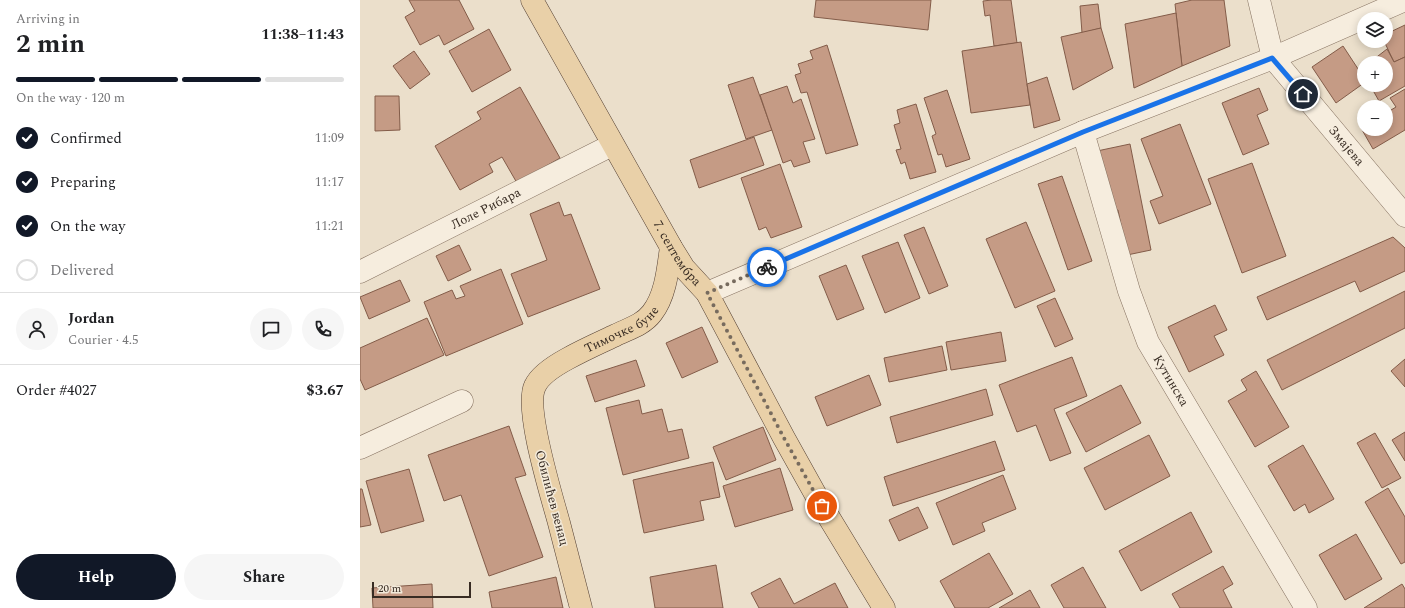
<!DOCTYPE html>
<html lang="en">
<head>
<meta charset="utf-8">
<style>
  :root { --surface:#fff; --page:#f6f6f6; --text:#202124; --muted:#757577; --line:#e0e0e0; --accent:#111827 }
  body { margin:0; font-family:Spectral,serif; background:var(--page); color:var(--text); height:100vh; display:flex; flex-direction:column; font-size:15px; white-space:nowrap }
  * { box-sizing:border-box; margin:0 }
  p { font-size:13px; color:var(--muted) }
  .icon { flex:none; width:22px; height:22px; fill:none; stroke:currentColor; stroke-width:2; stroke-linecap:round; stroke-linejoin:round }
  .map { position:relative; flex:1; overflow:hidden }
  .details { display:flex; flex-direction:column; background:var(--surface); width:360px }
  .details>* { flex:none }
  .tools { position:absolute; left:997px; top:12px; display:grid; gap:8px }
  .tools a { display:grid; place-items:center; width:36px; height:36px; border-radius:50%; background:var(--surface); box-shadow:0 2px 10px #0003; font-size:20px }
  .scale { position:absolute; left:12px; bottom:10px; width:99px; box-sizing:border-box; padding-left:4px; border:2px solid #382c23; border-top:0; font-size:11px; line-height:14px; white-space:nowrap; color:#382c23; -webkit-text-stroke:3px #f3eada; paint-order:stroke }
  .pin { position:absolute; display:grid; place-items:center; width:34px; height:34px; color:#fff; margin:-17px; border:2px solid #fff; border-radius:50%; box-shadow:0 1px 4px #0007 }
  .courier { position:absolute; display:grid; place-items:center; width:40px; height:40px; margin:-20px; border:3px solid #1a73e8; border-radius:50%; background:#fff; color:#222; box-shadow:0 1px 5px #0007 }
  .head em { font-style:normal; font-weight:700 }
  .head div { display:flex; flex-direction:column-reverse }
  .head { display:flex; align-items:center; justify-content:space-between; height:68px; padding:0 16px }
  h1 { font-size:26px; font-weight:700; line-height:30px }
  .bar { display:grid; grid-template-columns:repeat(4,1fr); gap:6px 4px; align-content:center; height:48px; padding:0 16px }
  .bar i { height:5px; border-radius:3px; background:var(--line) }
  .bar .current { background:var(--accent) }
  .bar p { grid-column:span 4 }
  .line { display:flex; align-items:center; gap:10px; padding:0 16px; border-top:1px solid var(--line) }
  .line div { flex:1 }
  .round { display:grid; place-items:center; flex:none; width:42px; height:42px; border-radius:21px; background:var(--page) }
  ol { padding:0 16px; list-style:none }
  li { display:flex; align-items:center; gap:12px; height:44px }
  li p { margin-inline-start:auto }
  li .icon { padding:4px; border-radius:50%; background:var(--accent); color:#fff; stroke-width:4 }
  li:last-child { color:var(--muted) }
  li i { width:22px; height:22px; border:2px solid var(--line); border-radius:50% }
  .primary-button { display:flex; gap:8px; margin-top:auto; padding:8px 16px }
  .primary-button a { flex:1; height:46px; border-radius:24px; background:var(--accent); color:#fff; font-size:16px; font-weight:700; line-height:46px; text-align:center }
  .primary-button a+a { background:var(--page); color:var(--text) }
  main { display:flex; flex:1; min-height:0 }
  .map>svg:first-child { display:block }
  .building { fill:#c59b85; stroke:#835c49 }
  .lines { fill:none; stroke-linecap:round; stroke-linejoin:round }
  .minor-casing { stroke:#867261; stroke-width:23 }
  .primary-casing { stroke:#554134; stroke-width:23 }
  .minor { stroke:#f6edde; stroke-width:22 }
  .primary { stroke:#e9d0a8; stroke-width:22 }
  .done { stroke:#776b5e; stroke-width:4; stroke-dasharray:0 7.2 }
  .route { stroke:#1a73e8; stroke-width:5 }
  .labels { text-anchor:middle; dominant-baseline:central; stroke-width:3; stroke-linejoin:round; paint-order:stroke }
  .street-label { font-size:13px; fill:#382c23; stroke:#f3eada }
</style>
</head>
<body>
<main>
<section class="details">
<div class="head"><div><h1>2 min</h1><p>Arriving in</p></div><em>11:38–11:43</em></div>
<div class="bar"><i class="current"></i><i class="current"></i><i class="current"></i><i></i><p>On the way · 120 m</p></div>
<ol>
<li><svg class="icon" aria-label="check" viewBox="0 0 24 24"><path d="M5 12l5 5 9-10"/></svg>Confirmed<p>11:09</p></li>
<li><svg class="icon" aria-label="check" viewBox="0 0 24 24"><path d="M5 12l5 5 9-10"/></svg>Preparing<p>11:17</p></li>
<li><svg class="icon" aria-label="check" viewBox="0 0 24 24"><path d="M5 12l5 5 9-10"/></svg>On the way<p>11:21</p></li>
<li><i></i>Delivered</li>
</ol>
<div class="line" style="height:72px"><a class="round"><svg class="icon" aria-label="person" viewBox="0 0 24 24"><circle cx="12" cy="8" r="4"/><path d="M4 21q1-7 8-7t8 7"/></svg></a><div><b>Jordan</b><p>Courier · 4.5</p></div><a class="round"><svg class="icon" aria-label="chat" viewBox="0 0 24 24"><path d="M4 5h16v11H9l-5 4z"/></svg></a><a class="round"><svg class="icon" aria-label="phone" viewBox="0 0 24 24"><path d="M5 4h4l2 5-3 2q2 4 5 5l2-3 5 2v4C11 20 4 13 5 4z"/></svg></a></div>
<div class="line" style="height:52px"><div>Order #4027</div><b>$3.67</b></div>
<div class="primary-button"><a>Help</a><a>Share</a></div>
</section>
<div class="map">
<svg width="1045" height="608" viewBox="0 0 1045 608">
  <rect width="100%" height="100%" fill="#ebdfcb"/>
  <!-- building -->
  <g class="building">
    <polygon points="49,0 99,0 114,29 84,45 79,35 60,45 45,17 55,11"/>
    <polygon points="456,0 571,0 568,30 454,17"/>
    <polygon points="632,0 651,0 657,43 634,46 630,15 625,16 623,1"/>
    <polygon points="832,0 864,0 870,46 822,66 815,4"/>
    <polygon points="738,4 741,28 722,33 720,6"/>
    <polygon points="816,13 822,66 774,88 765,24"/>
    <polygon points="1045,25 1045,57 1034,62 1024,41 1026,41 1026,34"/>
    <polygon points="741,28 753,68 713,90 701,37"/>
    <polygon points="129,29 151,70 112,92 89,51"/>
    <polygon points="661,42 670,105 611,113 602,51"/>
    <polygon points="467,45 498,145 466,154 447,92 441,93 435,75 441,73 438,64 453,59 450,51"/>
    <polygon points="983,46 1004,78 1004,83 976,103 952,67"/>
    <polygon points="1027,49 1034,62 1045,57 1045,86 1019,101 1010,85 1026,85 1026,63 1009,63"/>
    <polygon points="54,51 70,74 50,89 33,66"/>
    <polygon points="393,77 412,130 386,139 368,85"/>
    <polygon points="687,77 700,120 674,128 667,84"/>
    <polygon points="427,86 433,103 441,99 455,139 443,142 450,162 434,167 431,160 423,163 400,95"/>
    <polygon points="160,87 200,158 157,183 142,157 129,164 133,172 100,190 75,146 121,119 117,112"/>
    <polygon points="899,88 908,110 897,115 909,144 883,155 862,103"/>
    <polygon points="1045,89 1045,130 1013,149 1001,128 1004,126 1004,129 1026,129 1026,113 1036,107 1030,98"/>
    <polygon points="587,90 610,159 586,167 582,154 578,155 572,136 576,134 564,98"/>
    <polygon points="15,96 39,96 40,130 15,131"/>
    <polygon points="556,104 576,172 550,179 545,162 541,164 536,150 541,149 534,125 540,123 537,110"/>
    <polygon points="820,124 851,204 799,224 790,201 803,196 781,139"/>
    <polygon points="394,137 404,165 339,188 330,160"/>
    <polygon points="770,144 791,250 767,255 758,210 749,212 737,151"/>
    <polygon points="892,163 926,256 882,273 848,179"/>
    <polygon points="420,164 442,227 411,238 406,227 399,230 381,178"/>
    <polygon points="702,176 732,261 708,270 678,184"/>
    <polygon points="199,202 204,216 211,214 240,289 168,317 151,274 187,260 170,214"/>
    <polygon points="666,222 695,291 655,308 626,239"/>
    <polygon points="564,227 588,286 569,294 544,235"/>
    <polygon points="1033,237 1045,248 1045,271 1000,292 995,281 907,320 897,297"/>
    <polygon points="538,242 560,298 525,313 502,256"/>
    <polygon points="99,245 111,270 88,281 76,256"/>
    <polygon points="486,265 504,309 477,320 459,276"/>
    <polygon points="141,269 163,324 86,356 64,302 92,290 96,299 105,296 100,286"/>
    <polygon points="40,280 50,301 9,319 0,297"/>
    <polygon points="1045,291 1045,328 922,390 907,360"/>
    <polygon points="695,298 713,339 695,347 677,306"/>
    <polygon points="855,305 867,330 854,336 864,355 829,372 808,327"/>
    <polygon points="67,318 84,355 5,390 0,379 0,348"/>
    <polygon points="342,327 358,362 322,378 306,343"/>
    <polygon points="641,332 646,361 591,370 586,342"/>
    <polygon points="582,346 587,370 529,382 524,358"/>
    <polygon points="712,357 727,396 694,409 711,453 690,461 676,425 657,432 639,385"/>
    <polygon points="1045,359 1045,387 1031,371"/>
    <polygon points="276,360 285,386 235,402 226,376"/>
    <polygon points="896,371 929,427 895,447 868,401 887,390 881,380"/>
    <polygon points="509,375 521,405 467,426 455,397"/>
    <polygon points="761,385 781,423 726,452 706,413"/>
    <polygon points="626,389 633,415 537,443 530,417"/>
    <polygon points="279,400 282,414 302,409 308,432 322,429 329,458 263,475 246,408"/>
    <polygon points="149,426 166,475 155,478 183,557 129,576 101,495 84,501 68,455"/>
    <polygon points="403,427 416,460 366,480 353,447"/>
    <polygon points="1045,432 1045,461 1032,440"/>
    <polygon points="1015,433 1041,478 1022,488 997,443"/>
    <polygon points="789,435 810,476 745,510 724,468"/>
    <polygon points="635,441 645,470 533,506 524,477"/>
    <polygon points="943,445 974,499 949,513 945,504 934,511 908,466"/>
    <polygon points="353,462 360,497 340,501 344,520 284,533 273,480"/>
    <polygon points="420,468 433,510 375,527 363,486"/>
    <polygon points="49,469 64,521 21,533 6,481"/>
    <polygon points="643,475 656,509 622,523 625,531 593,545 576,503"/>
    <polygon points="1028,488 1045,517 1045,562 1041,564 1005,502"/>
    <polygon points="0,489 2,489 11,525 0,527"/>
    <polygon points="558,507 568,528 539,541 529,520"/>
    <polygon points="831,512 852,552 781,591 759,551"/>
    <polygon points="996,534 1022,579 985,600 959,555"/>
    <polygon points="629,553 653,594 628,608 595,608 580,581"/>
    <polygon points="356,565 363,608 295,608 290,577"/>
    <polygon points="863,566 873,584 863,590 872,608 820,608 812,594"/>
    <polygon points="723,567 746,608 704,608 691,585"/>
    <polygon points="196,577 203,608 132,608 129,592"/>
    <polygon points="420,578 434,604 475,583 488,608 399,608 391,593"/>
    <polygon points="72,584 73,608 13,608 12,588"/>
    <polygon points="1042,584 1045,589 1045,608 1004,608"/>
    <polygon points="670,590 680,608 639,608"/>
  </g>
  <g class="lines">
    <!-- minor casing -->
    <g class="minor-casing">
      <g id="minor">
        <path id="s1" d="M 899,0 L 913,58 L 1045,216"/>
        <path id="s2" d="M 723,132 L 769,291 L 788,342 L 946,608"/>
        <path id="s3" d="M 0,272 L 252,145"/>
        <polyline points="347,293 723,132 913,58 1045,0"/>
        <polyline points="0,448 102,401"/>
      </g>
    </g>
    <!-- primary casing -->
    <g class="primary-casing">
      <g id="primary">
        <path id="s4" d="M 172,0 L 311,247 L 324,268 L 347,293 L 424,438 L 462,506 L 524,608"/>
        <path id="s5" d="M 221,608 C 214,580 206,551 199,523 C 192,497 164,408 175,386 C 180,375 196,365 207,359 C 223,350 239,343 256,335 C 268,329 283,325 292,313 C 306,295 308,268 311,247"/>
      </g>
    </g>
    <!-- minor -->
    <use href="#minor" class="minor"/>
    <!-- primary -->
    <use href="#primary" class="primary"/>
  </g>
  <g class="lines">
    <!-- done -->
    <polyline class="done" points="407,267 347,293 424,438 462,506"/>
    <!-- route -->
    <polyline class="route" points="407,267 723,132 912,58 943,94"/>
  </g>
  <g class="labels">
    <!-- street labels -->
    <g class="street-label">
      <text stroke="none"><textPath href="#s1" startOffset="174">Змајева</textPath></text>
      <text stroke="none"><textPath href="#s3" startOffset="141">Лоле Рибара</textPath></text>
      <text stroke="none"><textPath href="#s4" startOffset="292">7. септембра</textPath></text>
      <text stroke="none"><textPath href="#s5" startOffset="333">Тимочке буне</textPath></text>
      <text stroke="none"><textPath href="#s2" startOffset="265">Кутинска</textPath></text>
      <text transform="translate(192 498) rotate(75)">Обилићев венац</text>
    </g>
  </g>
</svg>
<div class="tools">
<a><svg class="icon" aria-label="layers" viewBox="0 0 24 24"><path d="M12 4l9 5-9 5-9-5zM3 14l9 5 9-5"/></svg></a>
<a>+</a>
<a>−</a>
</div>
<div class="scale">20 m</div>
<div class="pin" style="left:462px;top:506px;background:#ea580c"><svg class="icon" aria-label="bag" viewBox="0 0 24 24"><path d="M5 8h14l-1 12H6zM9 8a3 3 0 0 1 6 0"/></svg></div>
<div class="pin" style="left:943px;top:94px;background:#1f2937"><svg class="icon" aria-label="home" viewBox="0 0 24 24"><path d="M3 11l9-7 9 7M6 9v11h12V9"/></svg></div>
<div class="courier" style="left:407px;top:267px"><svg class="icon" aria-label="bike" viewBox="0 0 24 24"><circle cx="6" cy="16" r="4"/><circle cx="18" cy="16" r="4"/><path d="M6 16l4-8h5l3 8M10 8l3 8H6M13 5h3"/></svg></div>
</div>
</main>
</body>
</html>
